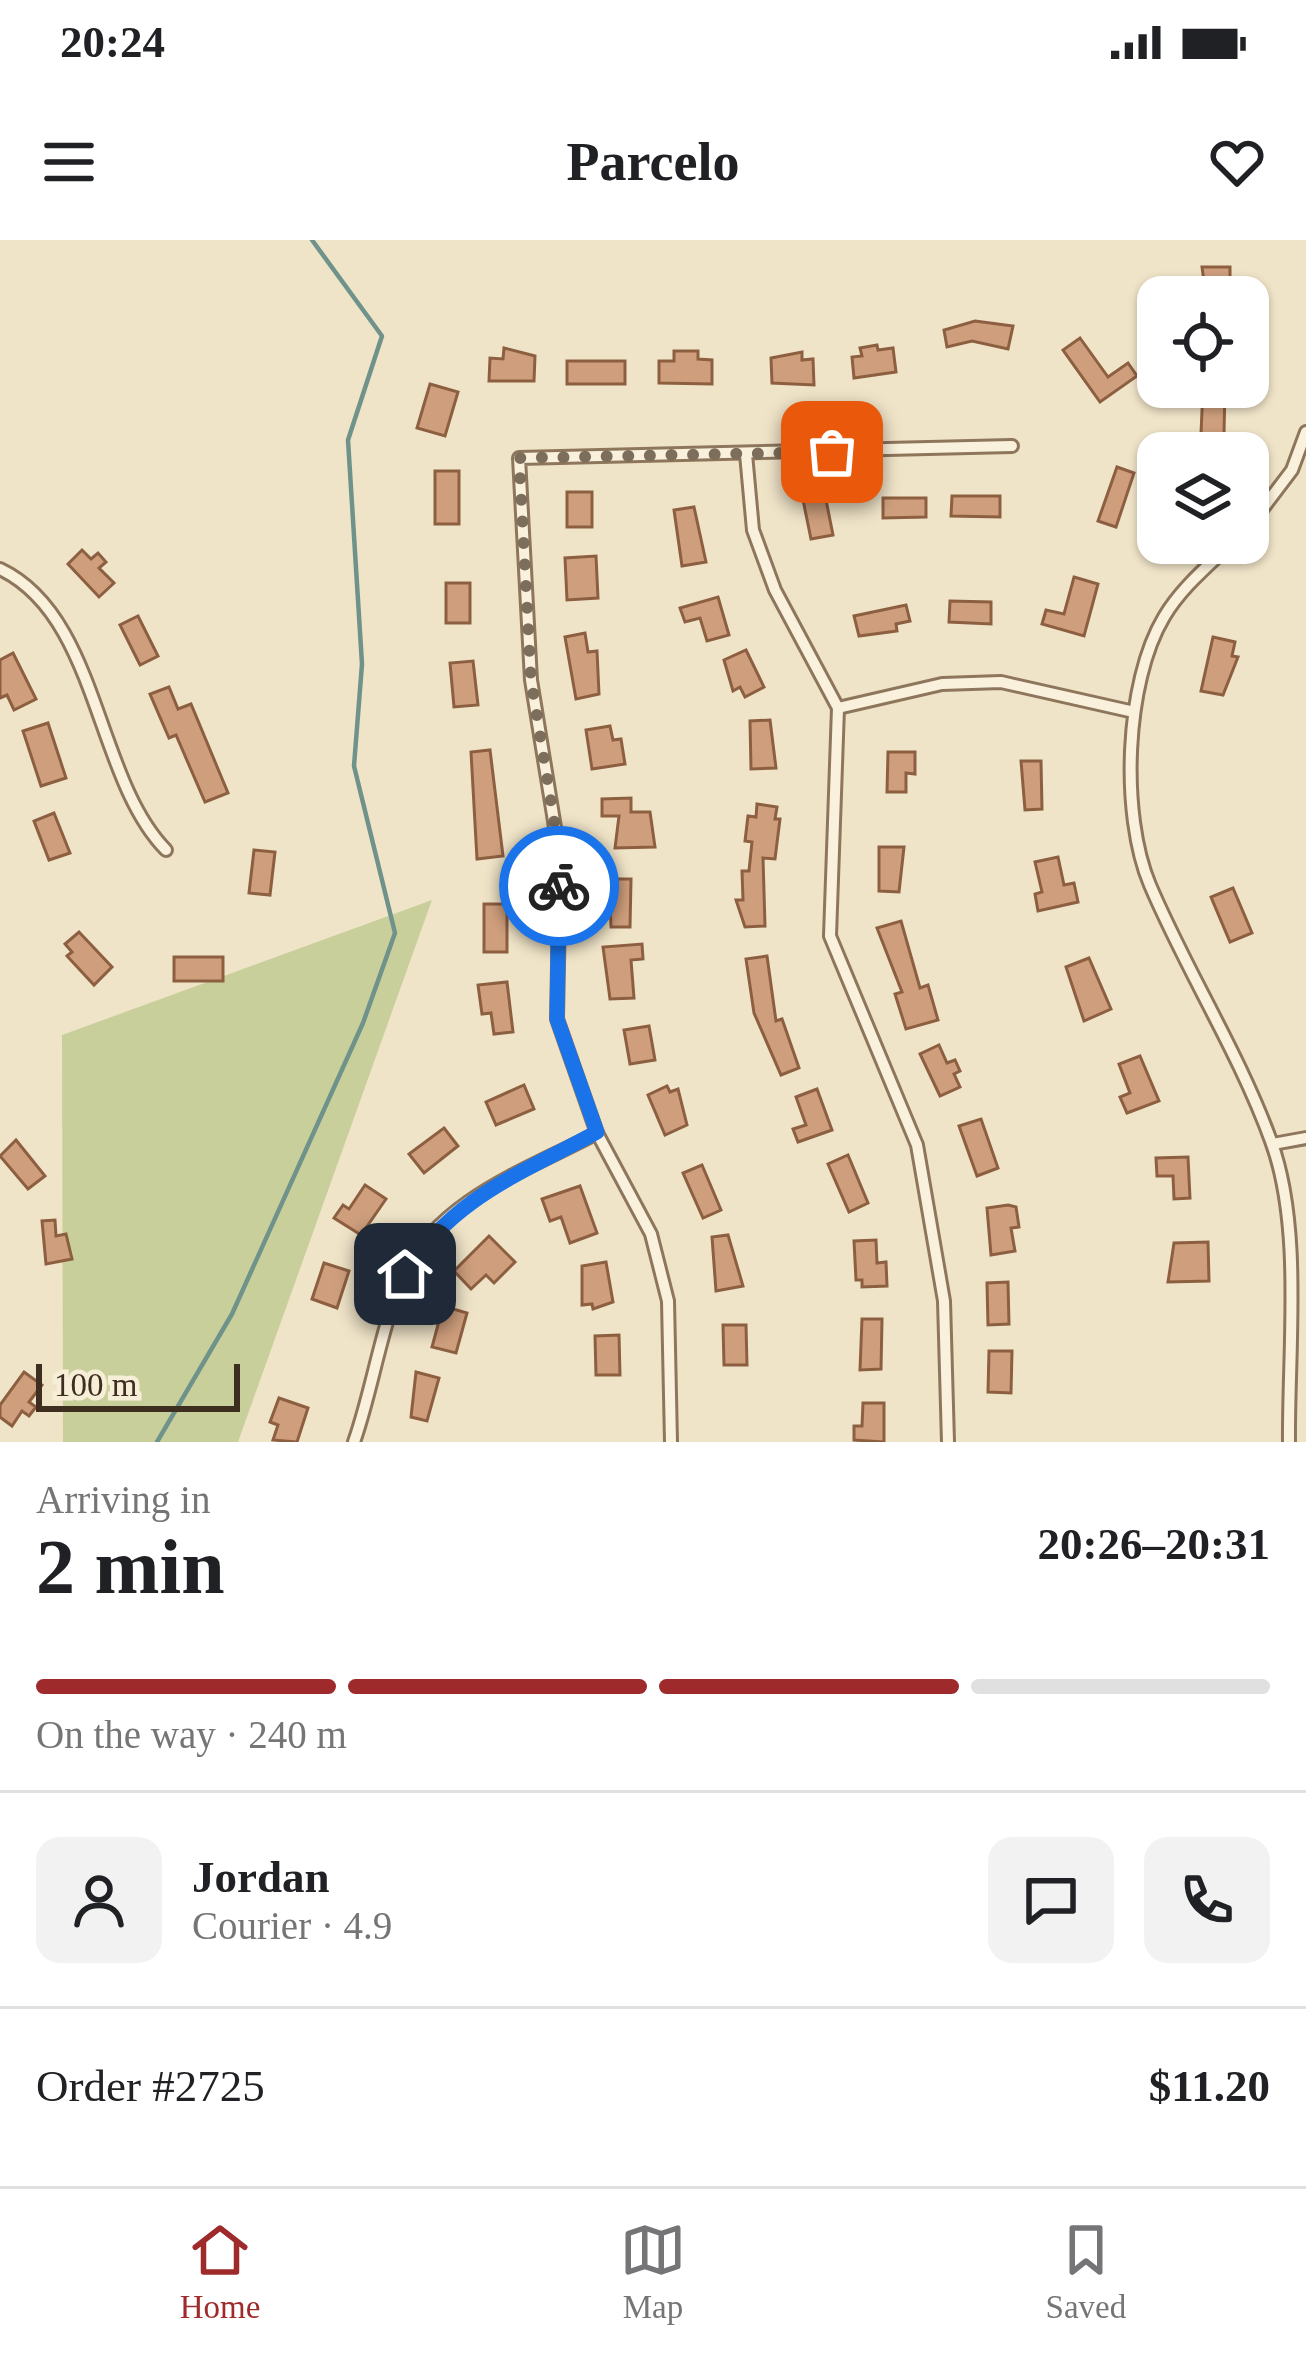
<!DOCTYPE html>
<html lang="en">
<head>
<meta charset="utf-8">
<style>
  :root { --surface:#fff; --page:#f2f2f2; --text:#202124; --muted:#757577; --line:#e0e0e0; --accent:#9e2a2b }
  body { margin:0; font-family:"Times New Roman",serif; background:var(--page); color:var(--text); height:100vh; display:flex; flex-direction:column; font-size:45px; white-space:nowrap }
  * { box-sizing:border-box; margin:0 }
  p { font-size:39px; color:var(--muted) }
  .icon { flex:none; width:66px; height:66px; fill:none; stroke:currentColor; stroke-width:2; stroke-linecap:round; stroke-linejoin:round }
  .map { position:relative; height:1202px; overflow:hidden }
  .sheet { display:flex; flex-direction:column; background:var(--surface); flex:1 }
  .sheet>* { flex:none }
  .fabs { position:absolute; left:1137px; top:36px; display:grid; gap:24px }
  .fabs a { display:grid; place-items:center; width:132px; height:132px; border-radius:24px; background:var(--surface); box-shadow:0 3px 9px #0004; font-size:60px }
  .scale { position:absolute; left:36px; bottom:30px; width:204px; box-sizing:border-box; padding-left:12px; border:6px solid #3d2e20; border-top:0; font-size:33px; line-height:42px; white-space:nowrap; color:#3d2e20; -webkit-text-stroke:9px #f7eed8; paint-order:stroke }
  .pin { position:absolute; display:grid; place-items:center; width:102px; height:102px; color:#fff; margin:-51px; border-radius:24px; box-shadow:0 6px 18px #0006 }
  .courier { position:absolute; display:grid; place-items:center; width:120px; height:120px; margin:-60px; border:9px solid #1a73e8; border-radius:50%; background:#fff; color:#222; box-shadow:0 3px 15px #0007 }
  .overview em { font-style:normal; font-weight:700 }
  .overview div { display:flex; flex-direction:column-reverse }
  .overview { display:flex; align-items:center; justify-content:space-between; height:204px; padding:0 36px }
  h1 { font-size:78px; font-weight:700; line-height:90px }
  .bar { display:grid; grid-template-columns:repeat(4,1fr); gap:18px 12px; align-content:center; height:144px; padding:0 36px }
  .bar i { height:15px; border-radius:9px; background:var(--line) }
  .bar .on { background:var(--accent) }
  .bar p { grid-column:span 4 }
  .line { display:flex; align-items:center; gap:30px; padding:0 36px; border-top:3px solid var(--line) }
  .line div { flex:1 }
  .round { display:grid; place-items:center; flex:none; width:126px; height:126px; border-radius:24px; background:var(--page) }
  .status { display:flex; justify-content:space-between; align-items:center; height:84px; padding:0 60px; background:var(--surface); direction:ltr }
  .status svg { height:33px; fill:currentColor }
  header { display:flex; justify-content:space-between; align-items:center; height:156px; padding:0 36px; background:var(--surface); font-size:54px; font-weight:700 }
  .tabs { display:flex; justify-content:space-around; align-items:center; height:168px; border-top:3px solid var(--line); background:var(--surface); font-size:33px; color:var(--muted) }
  .tabs a { display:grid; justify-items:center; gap:6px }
  .tabs .on { color:var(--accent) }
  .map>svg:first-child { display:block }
  .green { fill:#c9cf9b }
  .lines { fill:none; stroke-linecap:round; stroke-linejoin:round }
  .stream { stroke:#6f938a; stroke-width:4.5 }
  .building { fill:#cf9f7d; stroke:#8d5f41; stroke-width:3 }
  .street-casing { stroke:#8d765c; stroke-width:16 }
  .street { stroke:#faf1dc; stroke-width:10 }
  .done { stroke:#7c6e5b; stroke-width:12; stroke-dasharray:0 21.6 }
  .route { stroke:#1a73e8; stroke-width:15 }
</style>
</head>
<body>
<div class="status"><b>20:24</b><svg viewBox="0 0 49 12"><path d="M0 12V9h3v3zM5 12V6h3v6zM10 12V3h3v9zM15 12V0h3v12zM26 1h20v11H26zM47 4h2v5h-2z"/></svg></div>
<header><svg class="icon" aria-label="menu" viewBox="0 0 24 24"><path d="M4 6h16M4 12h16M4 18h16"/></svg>Parcelo<svg class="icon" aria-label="heart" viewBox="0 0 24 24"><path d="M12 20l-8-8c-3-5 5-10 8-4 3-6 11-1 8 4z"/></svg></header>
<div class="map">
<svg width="1306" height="1202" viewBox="0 0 1306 1202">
  <rect width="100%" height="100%" fill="#f0e4c8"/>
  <!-- green -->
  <polygon class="green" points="432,660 238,1202 63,1202 62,795"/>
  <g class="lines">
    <!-- stream -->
    <polyline class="stream" points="157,1202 232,1074 363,783 395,693 354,526 362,424 348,200 382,96 312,0"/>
  </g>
  <!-- building -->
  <g class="building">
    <polygon points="1202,27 1230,27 1230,57 1206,57"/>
    <polygon points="975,81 1013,86 1008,109 972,101 947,107 944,90"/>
    <polygon points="1080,98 1108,137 1128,123 1137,136 1100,162 1063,110"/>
    <polygon points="877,105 878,110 893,108 896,132 854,138 852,117 862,116 860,108"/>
    <polygon points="504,108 535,116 534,141 489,141 490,118 503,119"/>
    <polygon points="674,111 698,111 698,119 712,120 712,144 659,143 659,121 674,121"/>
    <polygon points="802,112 802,120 813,119 814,145 772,143 771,118"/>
    <rect x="567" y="121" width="58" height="23"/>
    <polygon points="430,144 458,152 445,196 417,188"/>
    <polygon points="1203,147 1225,147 1224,194 1201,194"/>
    <polygon points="1117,227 1134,233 1116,287 1098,281"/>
    <rect x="435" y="231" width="24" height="53"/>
    <polygon points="824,250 833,295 811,299 802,255"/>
    <rect x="567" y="252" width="25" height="35"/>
    <polygon points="952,256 1000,256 1000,277 951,276"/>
    <polygon points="883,258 926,258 926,277 883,278"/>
    <polygon points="694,267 706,322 682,326 674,270"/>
    <polygon points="82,310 91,319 98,313 106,322 99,328 114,343 99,357 68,324"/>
    <polygon points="596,316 598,358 567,360 565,318"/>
    <polygon points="1074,337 1098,344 1084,396 1042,384 1046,370 1064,374"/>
    <rect x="446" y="343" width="24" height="40"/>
    <polygon points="718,357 729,395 707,401 700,378 685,382 680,368"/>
    <polygon points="950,361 991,362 991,384 949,382"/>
    <polygon points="906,365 910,381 896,384 897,391 859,396 854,376"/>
    <polygon points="138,376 158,416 140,425 120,385"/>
    <polygon points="585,393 588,412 597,411 599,454 576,459 565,397"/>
    <polygon points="1213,397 1235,402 1232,416 1238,417 1223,455 1201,451"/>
    <polygon points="746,410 764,447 745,457 740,447 733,451 724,420"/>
    <polygon points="13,413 36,459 14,470 7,455 0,458 0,420"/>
    <polygon points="473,421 478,465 454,467 450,423"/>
    <polygon points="169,447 178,469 191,464 228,553 205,562 176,495 169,498 150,454"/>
    <polygon points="770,480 776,528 751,529 750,481"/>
    <polygon points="48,483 66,538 41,546 23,491"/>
    <polygon points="610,486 613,500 621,499 625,524 592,529 586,490"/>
    <polygon points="490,510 503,616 477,619 471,512"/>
    <polygon points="888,512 915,512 915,534 906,533 906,552 887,552"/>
    <polygon points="1021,521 1041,521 1042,569 1025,570"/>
    <polygon points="631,558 631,572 650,572 655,607 615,608 619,576 602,576 602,559"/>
    <polygon points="757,564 777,567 775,579 780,579 775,619 763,618 765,686 745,687 736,660 743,660 742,631 749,631 752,602 745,601 748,576 756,577"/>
    <polygon points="54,573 70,613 49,620 34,581"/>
    <polygon points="879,607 904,607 899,652 879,651"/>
    <polygon points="254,610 275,612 270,655 249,653"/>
    <polygon points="1058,617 1064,645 1074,643 1078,662 1038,671 1035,654 1042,652 1035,622"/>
    <polygon points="609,639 631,639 630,687 611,687"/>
    <polygon points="1233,648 1252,693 1230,702 1211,657"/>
    <rect x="484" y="664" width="23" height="48"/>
    <polygon points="901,681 920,748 928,745 938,780 906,789 895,754 902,752 877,688"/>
    <polygon points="79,692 112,727 94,745 67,716 72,712 65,704"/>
    <polygon points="642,704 643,719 631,720 634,758 610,759 603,707"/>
    <polygon points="767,716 776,781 782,779 799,828 781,835 754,773 746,719"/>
    <rect x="174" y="717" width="49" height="24"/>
    <polygon points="1089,718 1111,769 1084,781 1066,727"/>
    <polygon points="507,742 513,792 494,794 491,773 482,774 478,745"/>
    <polygon points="649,786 655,820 630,824 624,790"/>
    <polygon points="939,805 947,823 955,820 960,831 954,834 960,847 940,856 920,814"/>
    <polygon points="1140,816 1159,861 1127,873 1120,857 1130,853 1119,824"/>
    <polygon points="524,845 534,869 496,885 486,862"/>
    <polygon points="667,846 670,852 678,849 687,885 665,895 648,855"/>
    <polygon points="817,849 832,890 798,902 793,889 806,885 796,857"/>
    <polygon points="981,879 998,928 977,936 959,886"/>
    <polygon points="444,888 458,906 424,933 409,914"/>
    <polygon points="16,900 45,936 28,949 0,916"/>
    <polygon points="848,915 868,963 849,972 828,924"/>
    <polygon points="1188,917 1190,958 1174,959 1173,936 1157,936 1156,918"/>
    <polygon points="702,925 721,970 703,978 683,933"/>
    <polygon points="365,945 386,959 361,995 334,978 343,965 349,969"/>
    <polygon points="580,946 597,993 570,1003 561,977 550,981 542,959"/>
    <polygon points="1008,965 1016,967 1019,987 1011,988 1015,1011 991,1015 987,968"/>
    <polygon points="55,980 56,996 66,994 72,1019 46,1024 42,981"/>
    <polygon points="728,995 743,1046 716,1051 712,997"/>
    <polygon points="489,996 515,1022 494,1043 486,1035 471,1049 454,1031"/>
    <polygon points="876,1000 877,1023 886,1022 887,1046 862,1047 862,1040 856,1040 854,1001"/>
    <polygon points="1208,1002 1209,1041 1168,1042 1174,1003"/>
    <polygon points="606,1022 613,1062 593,1069 592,1064 582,1065 582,1026"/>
    <polygon points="324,1023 349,1031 337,1068 312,1059"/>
    <polygon points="1008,1042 1009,1084 988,1085 987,1043"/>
    <polygon points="443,1066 467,1073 456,1113 432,1107"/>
    <polygon points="862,1079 882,1079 881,1129 860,1130"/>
    <polygon points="723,1085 746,1085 747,1125 724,1125"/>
    <polygon points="619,1095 620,1135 596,1135 595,1096"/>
    <polygon points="989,1111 1012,1111 1011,1153 988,1152"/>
    <polygon points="24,1132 42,1145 29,1162 36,1167 29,1176 22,1171 12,1186 0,1177 0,1165"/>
    <polygon points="416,1132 439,1138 427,1181 411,1177"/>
    <polygon points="279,1158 308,1168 297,1202 273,1200 278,1185 270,1182"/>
    <polygon points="863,1163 884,1163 884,1202 854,1200 854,1186 862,1186"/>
  </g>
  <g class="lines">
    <!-- street casing -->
    <g class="street-casing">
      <g id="street">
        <polyline points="746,214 753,290 775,350 838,468 830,696 917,905 944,1061 948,1202"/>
        <polyline points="1248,288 1292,230 1306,192"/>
        <path d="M 1232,303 C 1208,326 1181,348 1164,377 C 1125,442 1120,574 1150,645 C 1187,732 1239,813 1271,901 C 1303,987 1288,1111 1289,1202"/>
        <path d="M 0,329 C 99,376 95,538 166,610"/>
        <polyline points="838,468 942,444 1001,442 1134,472"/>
        <polyline points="1273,904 1306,898"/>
        <path d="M 354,1202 C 373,1148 381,1085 405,1033 C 439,959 530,929 597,893"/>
        <polyline points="671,1202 668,1061 651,994 597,893 557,779 560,618 531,440 519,218 1012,206"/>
      </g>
    </g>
    <!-- street -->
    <use href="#street" class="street"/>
  </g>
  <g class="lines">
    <!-- done -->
    <polyline class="done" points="559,646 560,617 531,440 519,218 832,212"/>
    <!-- route -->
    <path class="route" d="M 405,1034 C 450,959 522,933 597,892 L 557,779 L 559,646"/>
  </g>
</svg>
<div class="fabs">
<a><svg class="icon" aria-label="locate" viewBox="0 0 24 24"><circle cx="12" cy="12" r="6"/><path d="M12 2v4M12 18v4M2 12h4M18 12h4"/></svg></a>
<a><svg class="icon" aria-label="layers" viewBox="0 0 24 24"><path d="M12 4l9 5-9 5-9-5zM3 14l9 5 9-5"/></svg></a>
</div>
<div class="scale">100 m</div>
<div class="pin" style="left:832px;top:212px;background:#ea580c"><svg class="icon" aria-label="bag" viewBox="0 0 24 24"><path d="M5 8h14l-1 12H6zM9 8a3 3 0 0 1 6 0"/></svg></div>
<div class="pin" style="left:405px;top:1034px;background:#1f2937"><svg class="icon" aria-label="home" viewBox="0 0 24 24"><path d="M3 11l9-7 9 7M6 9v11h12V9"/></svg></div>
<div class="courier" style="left:559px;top:646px"><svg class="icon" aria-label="bike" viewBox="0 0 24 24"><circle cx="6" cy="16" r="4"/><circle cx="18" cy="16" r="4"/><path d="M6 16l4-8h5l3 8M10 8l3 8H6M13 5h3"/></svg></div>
</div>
<section class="sheet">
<div class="overview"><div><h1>2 min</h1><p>Arriving in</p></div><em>20:26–20:31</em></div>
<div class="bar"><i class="on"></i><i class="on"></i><i class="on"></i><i></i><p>On the way · 240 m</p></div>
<div class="line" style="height:216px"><a class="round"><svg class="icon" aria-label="person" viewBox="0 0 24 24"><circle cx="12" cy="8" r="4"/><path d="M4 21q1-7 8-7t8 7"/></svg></a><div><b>Jordan</b><p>Courier · 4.9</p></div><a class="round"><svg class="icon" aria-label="chat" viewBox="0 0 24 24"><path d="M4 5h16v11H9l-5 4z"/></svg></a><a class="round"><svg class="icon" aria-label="phone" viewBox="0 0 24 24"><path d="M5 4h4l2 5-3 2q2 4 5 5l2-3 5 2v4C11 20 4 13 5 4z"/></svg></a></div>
<div class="line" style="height:156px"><div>Order #2725</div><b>$11.20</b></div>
</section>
<nav class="tabs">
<a class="on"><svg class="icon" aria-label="home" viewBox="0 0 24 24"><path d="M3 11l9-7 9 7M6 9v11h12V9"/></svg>Home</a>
<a><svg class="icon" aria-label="map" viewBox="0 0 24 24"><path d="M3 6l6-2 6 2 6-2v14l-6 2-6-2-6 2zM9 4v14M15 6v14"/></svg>Map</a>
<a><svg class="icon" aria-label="saved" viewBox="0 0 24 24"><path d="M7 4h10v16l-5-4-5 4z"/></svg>Saved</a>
</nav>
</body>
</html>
